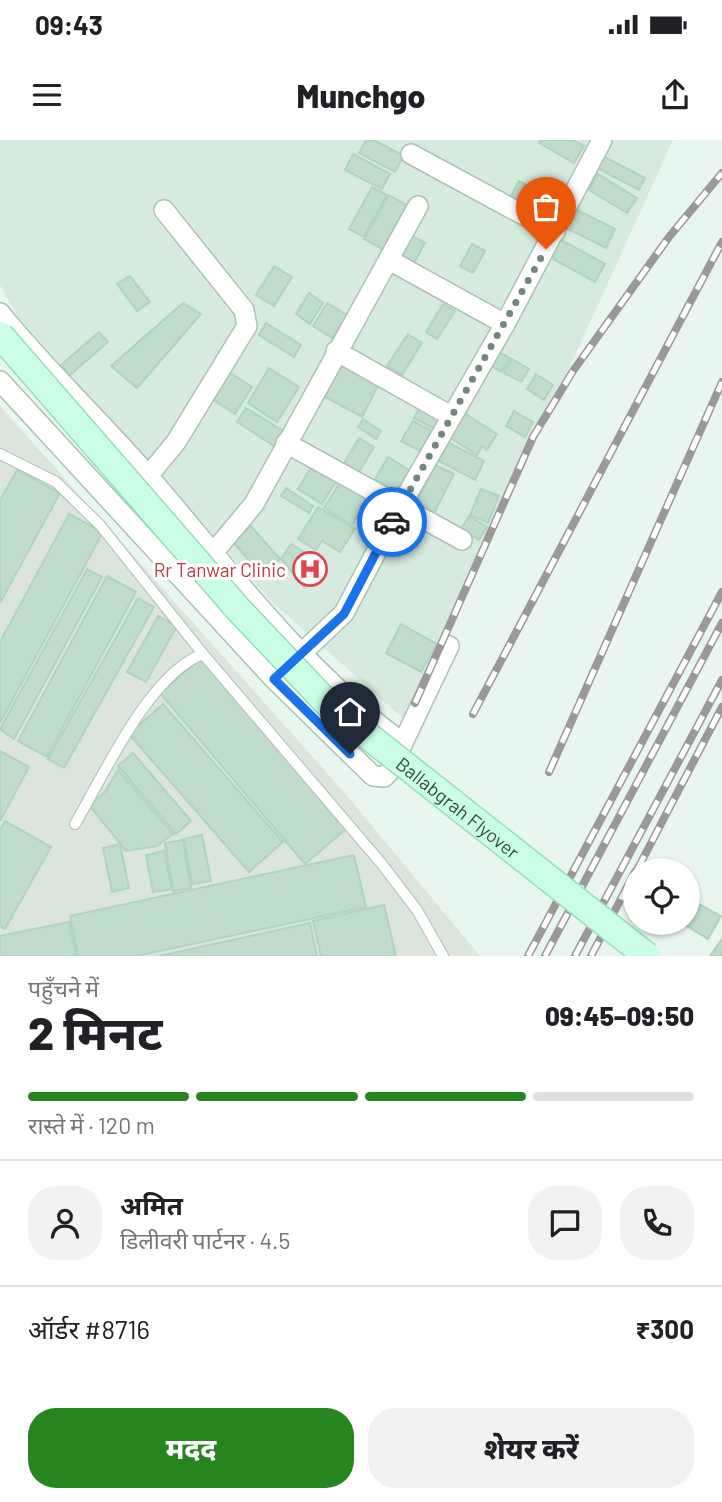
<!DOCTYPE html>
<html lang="hi">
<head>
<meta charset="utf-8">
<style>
  :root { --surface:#fff; --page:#f2f2f2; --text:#202124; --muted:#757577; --line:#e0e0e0; --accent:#26851e }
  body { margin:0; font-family:Barlow,"Noto Sans Devanagari",sans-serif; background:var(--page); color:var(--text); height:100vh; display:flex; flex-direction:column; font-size:26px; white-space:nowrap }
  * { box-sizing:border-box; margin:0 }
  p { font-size:23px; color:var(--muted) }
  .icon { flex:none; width:38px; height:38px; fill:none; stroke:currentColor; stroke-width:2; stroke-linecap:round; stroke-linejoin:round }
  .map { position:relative; height:816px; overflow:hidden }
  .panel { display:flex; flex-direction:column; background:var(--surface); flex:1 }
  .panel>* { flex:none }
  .fabs { position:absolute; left:623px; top:718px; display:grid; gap:14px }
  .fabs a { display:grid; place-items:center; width:77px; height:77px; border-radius:50%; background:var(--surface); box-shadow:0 2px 5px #0004; font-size:35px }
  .pin { position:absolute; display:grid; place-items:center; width:60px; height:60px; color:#fff; margin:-72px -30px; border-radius:50% 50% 50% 0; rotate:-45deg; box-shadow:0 0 7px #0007 }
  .pin .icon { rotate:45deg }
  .courier { position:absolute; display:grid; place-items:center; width:70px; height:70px; margin:-35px; border:5px solid #1a73e8; border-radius:50%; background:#fff; color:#222; box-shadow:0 2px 9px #0007 }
  .overview em { font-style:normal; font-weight:800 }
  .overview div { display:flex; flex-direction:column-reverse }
  .overview { display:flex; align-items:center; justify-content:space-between; height:119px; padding:0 28px }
  h1 { font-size:46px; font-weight:800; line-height:52px }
  .bar { display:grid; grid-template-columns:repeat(4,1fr); gap:10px 7px; align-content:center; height:84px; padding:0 28px }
  .bar i { height:9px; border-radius:5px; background:var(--line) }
  .bar .active { background:var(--accent) }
  .bar p { grid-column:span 4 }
  .line { display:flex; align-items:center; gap:18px; padding:0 28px; border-top:2px solid var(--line) }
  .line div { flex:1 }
  .round { display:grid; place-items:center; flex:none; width:74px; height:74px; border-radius:28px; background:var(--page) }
  .primary-button { display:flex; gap:14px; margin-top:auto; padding:14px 28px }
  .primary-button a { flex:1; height:80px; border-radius:28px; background:var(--accent); color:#fff; font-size:28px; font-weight:800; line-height:80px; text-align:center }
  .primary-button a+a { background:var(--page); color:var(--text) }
  .status { display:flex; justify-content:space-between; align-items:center; height:49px; padding:0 35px; background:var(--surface); direction:ltr }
  .status svg { height:19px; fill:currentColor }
  header { display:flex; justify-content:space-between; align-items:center; height:91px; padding:0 28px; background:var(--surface); font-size:32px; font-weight:800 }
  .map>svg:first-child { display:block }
  .residential { fill:#d7eadf }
  .industrial { fill:#dbe5de }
  .building { fill:#c0dcca; stroke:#b0d4bd; stroke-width:2 }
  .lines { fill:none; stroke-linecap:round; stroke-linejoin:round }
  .lane-casing { stroke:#abc2b4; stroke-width:12 }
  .street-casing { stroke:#abc2b4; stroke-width:22 }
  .lane { stroke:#fff; stroke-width:10 }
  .street { stroke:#fff; stroke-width:19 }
  .rail-casing { stroke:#999; stroke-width:8 }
  .rail { stroke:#fff; stroke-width:5; stroke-dasharray:16; stroke-linecap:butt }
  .secondary-bridge-casing { stroke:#97ddb9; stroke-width:29; stroke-linecap:butt }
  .secondary-bridge { stroke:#caffe5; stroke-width:26 }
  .done { stroke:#75877c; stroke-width:7; stroke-dasharray:0 12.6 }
  .route { stroke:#1a73e8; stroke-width:9 }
  .labels { text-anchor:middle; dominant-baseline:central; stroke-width:6; stroke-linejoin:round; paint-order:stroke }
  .health-label { font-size:19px; fill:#be3a42; stroke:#fff; text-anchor:end }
  .street-label { font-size:19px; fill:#374b3e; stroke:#fff }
</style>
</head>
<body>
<div class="status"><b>09:43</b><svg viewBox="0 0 49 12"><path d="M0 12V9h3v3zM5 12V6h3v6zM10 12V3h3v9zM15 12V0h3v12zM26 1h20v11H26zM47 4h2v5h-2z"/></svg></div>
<header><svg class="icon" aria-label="menu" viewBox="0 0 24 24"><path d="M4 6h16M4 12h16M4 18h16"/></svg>Munchgo<svg class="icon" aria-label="share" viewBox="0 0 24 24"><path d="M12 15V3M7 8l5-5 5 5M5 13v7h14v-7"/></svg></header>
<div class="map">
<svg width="722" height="816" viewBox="0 0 722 816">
  <rect width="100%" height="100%" fill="#e9f6ef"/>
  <!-- residential -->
  <polygon class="residential" points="0,0 673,0 408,583 270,460 19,178 0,145"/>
  <!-- industrial -->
  <polygon class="industrial" points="0,266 343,651 480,816 0,816"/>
  <!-- building -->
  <g class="building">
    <polygon points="366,0 374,0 404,16 395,32 359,13"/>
    <polygon points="541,0 573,0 584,6 574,23 539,3"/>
    <polygon points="353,14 390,34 382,49 345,30"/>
    <polygon points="603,16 645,38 639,50 597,28"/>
    <polygon points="598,34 637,58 627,73 589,50"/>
    <polygon points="519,41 559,63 550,79 510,58"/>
    <polygon points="372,47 387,55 364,97 349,89"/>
    <polygon points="389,55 408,66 384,110 364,99"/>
    <polygon points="571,67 615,89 606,108 562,86"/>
    <polygon points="409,94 425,103 414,123 397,114"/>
    <polygon points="554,96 605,124 595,142 544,114"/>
    <polygon points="472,104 485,111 473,133 460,126"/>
    <polygon points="274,126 292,137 274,166 256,155"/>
    <polygon points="130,136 150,162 137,171 117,144"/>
    <polygon points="309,153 323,163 310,184 296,174"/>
    <polygon points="183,163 201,174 137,248 111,226"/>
    <polygon points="327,163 347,175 332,198 313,186"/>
    <polygon points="443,164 455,171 437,199 426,192"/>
    <polygon points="266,183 301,205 294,217 259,195"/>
    <polygon points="99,192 108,202 70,235 61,225"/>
    <polygon points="408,194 422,203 402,235 387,226"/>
    <polygon points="497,211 510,218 502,232 489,225"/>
    <polygon points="343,219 381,240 362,277 322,255"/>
    <polygon points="512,219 529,229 521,242 504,233"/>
    <polygon points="223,228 252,247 235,274 206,255"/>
    <polygon points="269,228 299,247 277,282 248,263"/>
    <polygon points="536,234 553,245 544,260 527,249"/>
    <polygon points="423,262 446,275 438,291 414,278"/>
    <polygon points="246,268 285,292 276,307 237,282"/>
    <polygon points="458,269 497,294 487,310 482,306 477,315 443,293"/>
    <polygon points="514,271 533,282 525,297 506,286"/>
    <polygon points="363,279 381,291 376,299 358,287"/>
    <polygon points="413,281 437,294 426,314 401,301"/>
    <polygon points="359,298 374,307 359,332 344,323"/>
    <polygon points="445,301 484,321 475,340 435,319"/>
    <polygon points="388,317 415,334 402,356 375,339"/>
    <polygon points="313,324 337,340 322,364 298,349"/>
    <polygon points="435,325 454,334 434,373 416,364"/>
    <polygon points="17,330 60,353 0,463 0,360"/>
    <polygon points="341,341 368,359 352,385 324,368"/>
    <polygon points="286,348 313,366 309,373 281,356"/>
    <polygon points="481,349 499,356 488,383 470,375"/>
    <polygon points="318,367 355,389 340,412 322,401 316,410 298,399"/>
    <polygon points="366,369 387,383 380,394 359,381"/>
    <polygon points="69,374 103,392 0,583 0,502"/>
    <polygon points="469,376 487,387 479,400 461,389"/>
    <polygon points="251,386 280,419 261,435 233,402"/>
    <polygon points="291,404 319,421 304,447 281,419"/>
    <polygon points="87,429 102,437 14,599 0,589"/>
    <polygon points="107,436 136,452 47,617 18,601"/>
    <polygon points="138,458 154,467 64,628 48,619"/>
    <polygon points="158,476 177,486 146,542 127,532"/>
    <polygon points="401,484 437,504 421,532 386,513"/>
    <polygon points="201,518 346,689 305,724 160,553"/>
    <polygon points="163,564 283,702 249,732 129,594"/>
    <polygon points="0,611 29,627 0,681"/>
    <polygon points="133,613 191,681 176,694 118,626"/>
    <polygon points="118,630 173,694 157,706 126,711 89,665 105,652"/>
    <polygon points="5,681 51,707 5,789 0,786 0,690"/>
    <polygon points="202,695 211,741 192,744 184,699"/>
    <polygon points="183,700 191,748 173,751 165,703"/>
    <polygon points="120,704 129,748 112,752 103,708"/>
    <polygon points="164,711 172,749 153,752 146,715"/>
    <polygon points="354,715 366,767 136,816 78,816 70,776"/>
    <polygon points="697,763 721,776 708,799 685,785"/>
    <polygon points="384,765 396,816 321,816 313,781"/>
    <polygon points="69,782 76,816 0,816 0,796"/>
    <polygon points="310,783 317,816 159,816"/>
    <polygon points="722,799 722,816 710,816"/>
  </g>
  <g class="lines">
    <!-- lane casing -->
    <g class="lane-casing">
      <g id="lane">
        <polyline points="0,314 56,342 100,385 203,514 381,723 417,770 443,816"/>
        <path d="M 75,684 C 104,635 149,534 203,514"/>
      </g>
    </g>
    <!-- street casing -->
    <g class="street-casing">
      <g id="street">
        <polyline points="411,14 555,92"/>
        <polyline points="389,120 505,184"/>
        <path d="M 0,173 C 47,231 101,281 150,338 C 229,430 304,531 403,603"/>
        <polyline points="336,211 451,276"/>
        <polyline points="0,241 274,539 373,636 384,637 389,632 449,506"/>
        <polyline points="286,303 462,400"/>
        <polyline points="148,336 176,302 247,186 244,170 164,70"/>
        <polyline points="213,413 254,364 418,66"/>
        <polyline points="282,532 344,473 401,365 505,184 602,0"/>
      </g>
    </g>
    <!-- lane -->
    <use href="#lane" class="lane"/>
    <!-- street -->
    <use href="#street" class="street"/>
    <!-- rail casing -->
    <g class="rail-casing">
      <g id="rail">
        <polyline points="415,563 533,297 573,231 669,97 722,33"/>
        <polyline points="473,574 722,102"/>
        <polyline points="549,632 722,242"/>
        <polyline points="637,730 722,567"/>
        <polyline points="528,816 722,452"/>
        <polyline points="545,816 722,483"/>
        <polyline points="575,816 722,540"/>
        <polyline points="591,816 635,732"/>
      </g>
    </g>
    <!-- rail -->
    <use href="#rail" class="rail"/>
    <!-- secondary-bridge casing -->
    <g class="secondary-bridge-casing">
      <g id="secondary-bridge">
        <path id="s1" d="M 0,195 L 239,470 L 329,565 L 647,816"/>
      </g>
    </g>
    <!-- secondary-bridge -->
    <use href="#secondary-bridge" class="secondary-bridge"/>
  </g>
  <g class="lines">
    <!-- done -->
    <polyline class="done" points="392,382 546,109"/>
    <!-- route -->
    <polyline class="route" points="350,614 274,539 344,474 392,382"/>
  </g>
  <!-- icons -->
  <defs>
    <g id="hospital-ring" transform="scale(1.75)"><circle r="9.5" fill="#fff" stroke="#e0444e" stroke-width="1.5"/><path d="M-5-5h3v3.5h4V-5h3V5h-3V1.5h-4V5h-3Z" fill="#e0444e"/></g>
  </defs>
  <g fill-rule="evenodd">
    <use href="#hospital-ring" x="310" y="429"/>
  </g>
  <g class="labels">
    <!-- health labels -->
    <g class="health-label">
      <text x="286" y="429">Rr Tanwar Clinic</text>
    </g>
    <!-- street labels -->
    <g class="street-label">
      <text stroke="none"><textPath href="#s1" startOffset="660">Ballabgrah Flyover</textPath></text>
    </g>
  </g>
</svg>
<div class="fabs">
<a><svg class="icon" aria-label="locate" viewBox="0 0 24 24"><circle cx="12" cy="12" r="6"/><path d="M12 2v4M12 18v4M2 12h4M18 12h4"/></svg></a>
</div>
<div class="pin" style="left:546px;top:109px;background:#ea580c"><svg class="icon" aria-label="bag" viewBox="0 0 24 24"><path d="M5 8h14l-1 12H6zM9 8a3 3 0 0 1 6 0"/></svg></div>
<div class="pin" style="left:350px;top:614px;background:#1f2937"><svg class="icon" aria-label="home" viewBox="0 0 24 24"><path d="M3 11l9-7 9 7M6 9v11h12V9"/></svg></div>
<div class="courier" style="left:392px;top:382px"><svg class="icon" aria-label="car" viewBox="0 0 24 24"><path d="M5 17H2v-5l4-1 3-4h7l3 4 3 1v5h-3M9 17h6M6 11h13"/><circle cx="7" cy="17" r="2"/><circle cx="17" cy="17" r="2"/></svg></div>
</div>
<section class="panel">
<div class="overview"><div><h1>2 मिनट</h1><p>पहुँचने में</p></div><em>09:45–09:50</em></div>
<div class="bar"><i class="active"></i><i class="active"></i><i class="active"></i><i></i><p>रास्ते में · 120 m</p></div>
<div class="line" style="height:126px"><a class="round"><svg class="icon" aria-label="person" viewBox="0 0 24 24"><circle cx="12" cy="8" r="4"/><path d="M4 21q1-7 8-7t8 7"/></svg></a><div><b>अमित</b><p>डिलीवरी पार्टनर · 4.5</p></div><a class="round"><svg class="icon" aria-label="chat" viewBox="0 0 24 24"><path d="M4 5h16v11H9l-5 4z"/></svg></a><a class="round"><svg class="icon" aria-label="phone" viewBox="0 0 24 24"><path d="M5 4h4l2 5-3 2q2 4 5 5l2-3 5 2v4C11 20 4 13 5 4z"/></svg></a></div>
<div class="line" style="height:91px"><div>ऑर्डर #8716</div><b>₹300</b></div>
<div class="primary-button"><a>मदद</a><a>शेयर करें</a></div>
</section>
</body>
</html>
